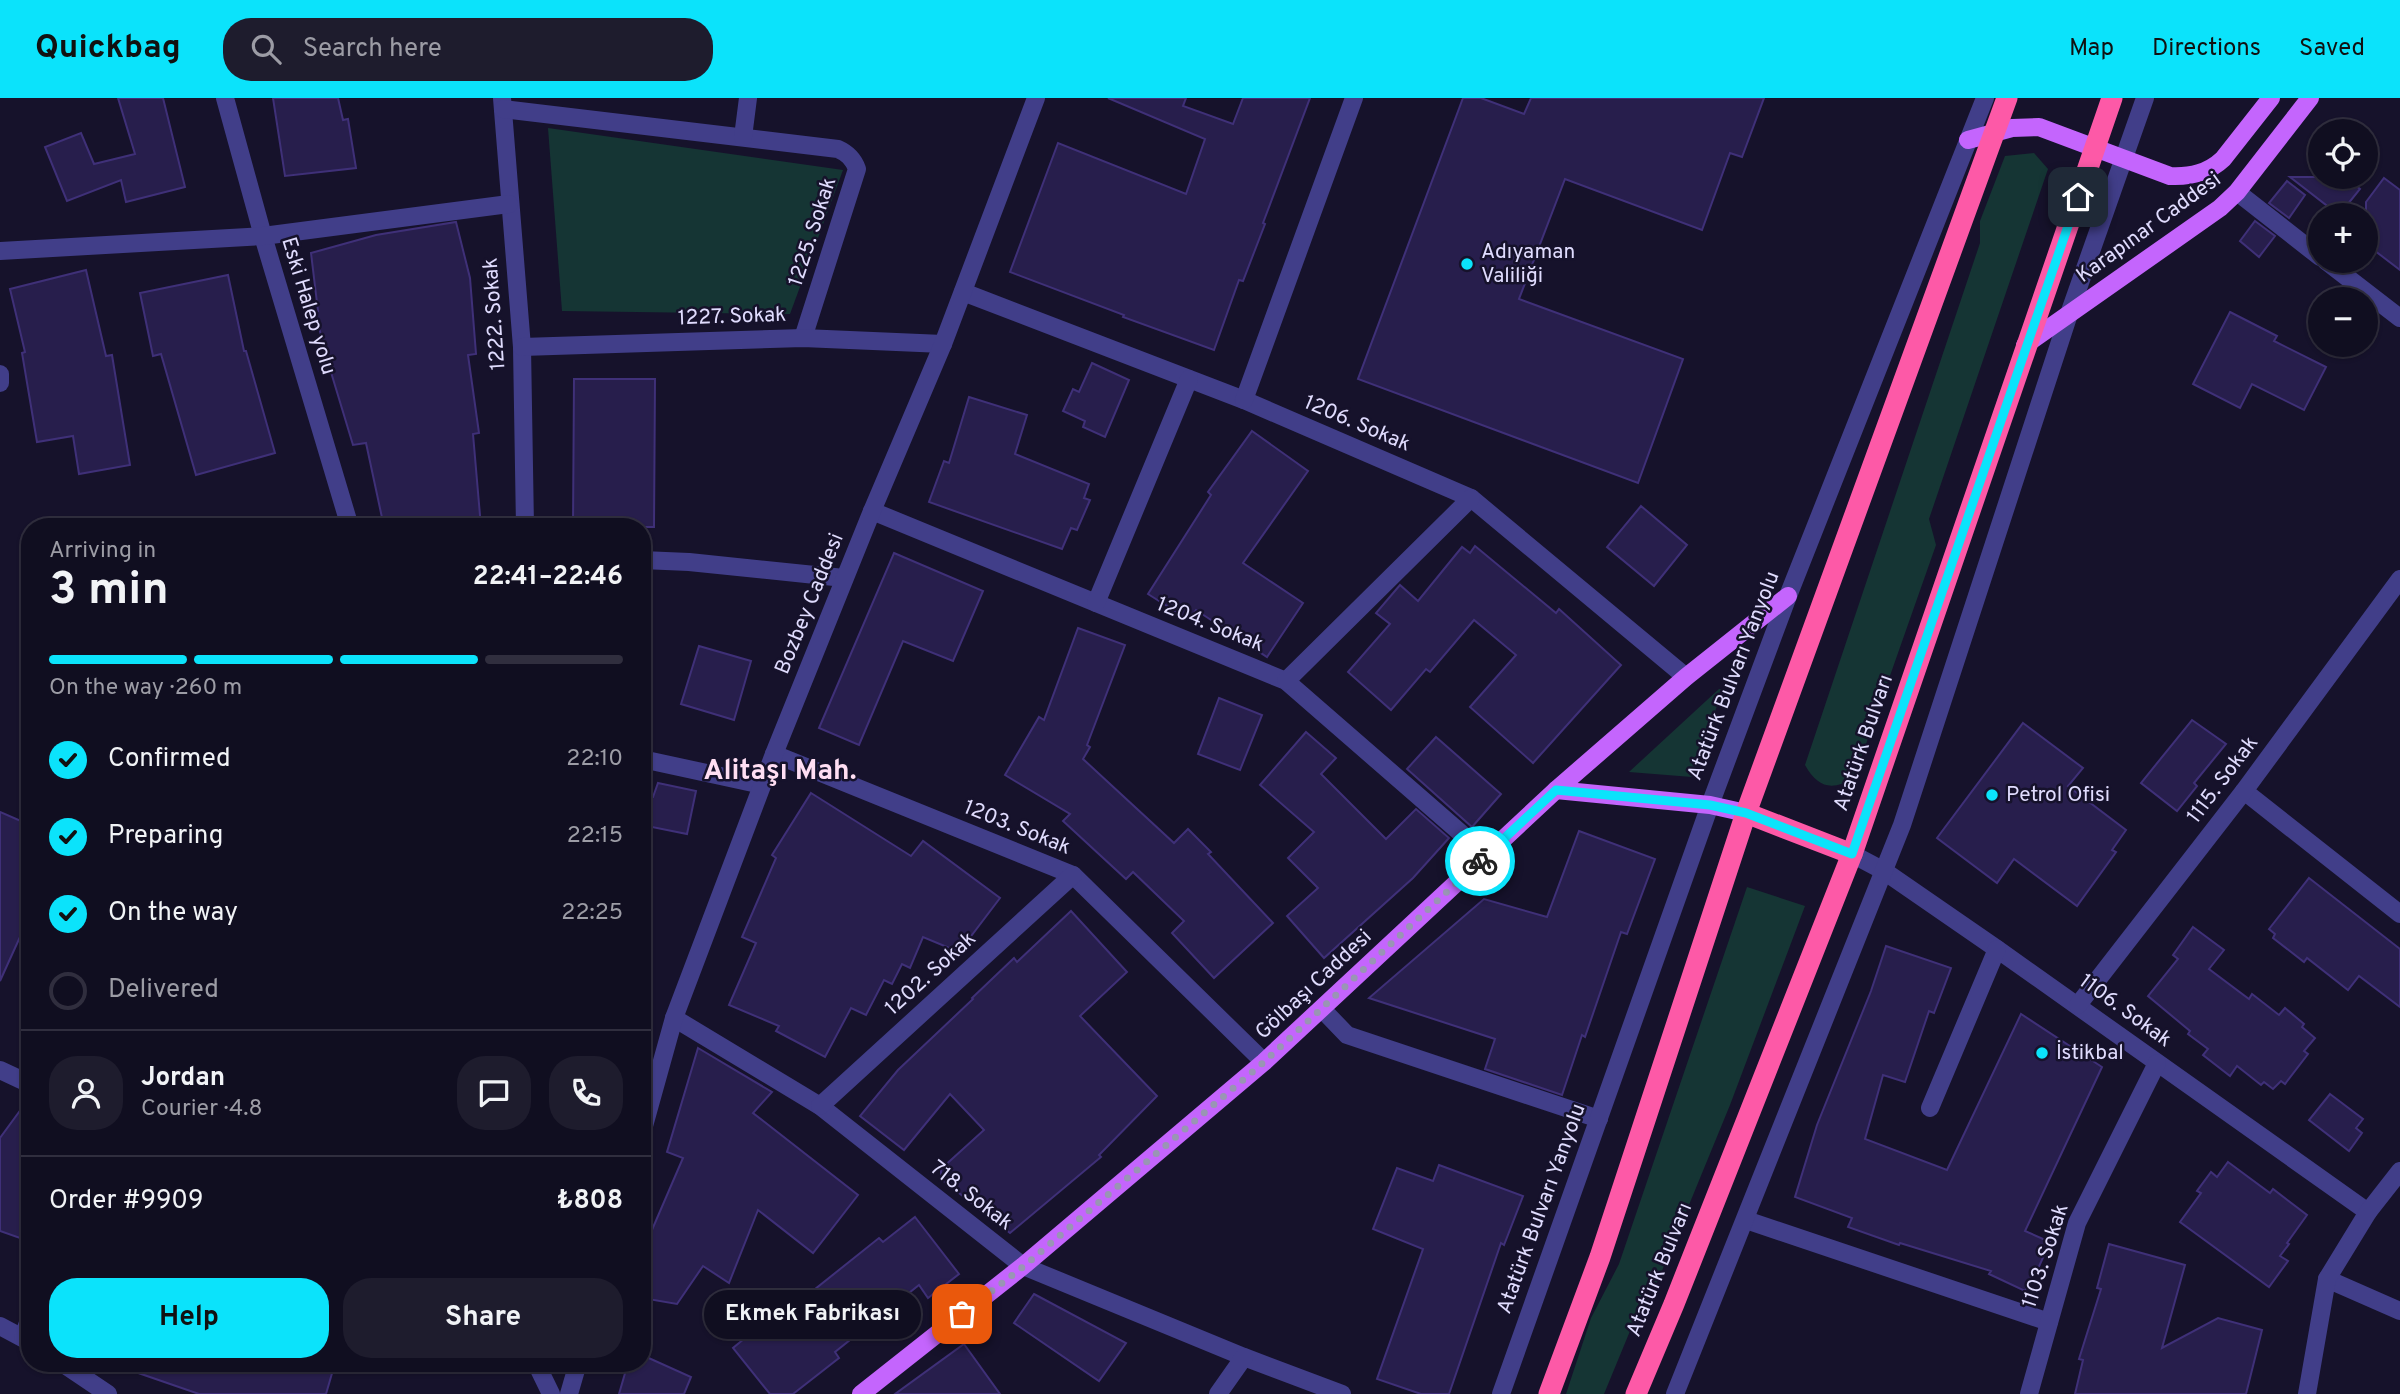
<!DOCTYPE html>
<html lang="en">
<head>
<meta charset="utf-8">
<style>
  :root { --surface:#100e20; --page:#1e1c2d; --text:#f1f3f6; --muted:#9c9ca5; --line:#302e3e; --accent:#0be3fb }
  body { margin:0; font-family:Overpass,sans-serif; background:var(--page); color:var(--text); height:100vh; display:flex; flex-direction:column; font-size:26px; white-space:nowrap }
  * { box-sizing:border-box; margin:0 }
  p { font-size:23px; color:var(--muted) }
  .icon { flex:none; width:38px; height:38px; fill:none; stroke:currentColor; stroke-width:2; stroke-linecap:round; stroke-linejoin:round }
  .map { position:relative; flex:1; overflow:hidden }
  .side { position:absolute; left:21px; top:420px; width:630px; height:854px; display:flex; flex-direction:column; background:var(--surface); border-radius:28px; box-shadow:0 2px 5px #0004,0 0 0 2px var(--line) }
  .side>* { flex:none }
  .tools { position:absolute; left:2308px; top:21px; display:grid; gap:14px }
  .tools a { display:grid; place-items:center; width:70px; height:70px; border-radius:50%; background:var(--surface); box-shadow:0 2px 5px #0004,0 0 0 2px var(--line); font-size:35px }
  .pin { position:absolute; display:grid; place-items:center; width:60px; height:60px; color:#fff; margin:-30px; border-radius:14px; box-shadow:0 4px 10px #0006 }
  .courier { position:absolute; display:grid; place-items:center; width:70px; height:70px; margin:-35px; border:5px solid #0be3fb; border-radius:50%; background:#fff; color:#222; box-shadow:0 2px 9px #0007 }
  .bubble { position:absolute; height:49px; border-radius:24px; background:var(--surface); box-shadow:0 2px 5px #0004,0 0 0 2px var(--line); font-size:23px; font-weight:700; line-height:49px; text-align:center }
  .overview em { font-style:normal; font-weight:700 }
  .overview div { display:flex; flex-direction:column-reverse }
  .overview { display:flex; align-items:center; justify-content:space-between; height:119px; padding:0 28px }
  h1 { font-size:46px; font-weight:700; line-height:52px }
  .bar { display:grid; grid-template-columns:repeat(4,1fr); gap:10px 7px; align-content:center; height:84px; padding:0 28px }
  .bar i { height:9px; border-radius:5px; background:var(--line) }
  .bar .active { background:var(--accent) }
  .bar p { grid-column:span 4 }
  .line { display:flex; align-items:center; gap:18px; padding:0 28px; border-top:2px solid var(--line) }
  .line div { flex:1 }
  .round { display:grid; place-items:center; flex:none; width:74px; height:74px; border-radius:28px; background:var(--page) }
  ol { padding:0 28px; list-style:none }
  li { display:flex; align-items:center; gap:21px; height:77px }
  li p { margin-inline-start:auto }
  li .icon { padding:7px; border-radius:50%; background:var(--accent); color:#111; stroke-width:4 }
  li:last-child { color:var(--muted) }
  li i { width:38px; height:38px; border:4px solid var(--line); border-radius:50% }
  .cta { display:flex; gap:14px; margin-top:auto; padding:14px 28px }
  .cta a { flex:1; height:80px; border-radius:28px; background:var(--accent); color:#111; font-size:28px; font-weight:700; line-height:80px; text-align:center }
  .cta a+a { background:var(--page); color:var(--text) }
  header { display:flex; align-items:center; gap:42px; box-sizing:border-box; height:98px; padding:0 35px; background:var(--accent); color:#111 }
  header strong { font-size:33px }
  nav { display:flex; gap:38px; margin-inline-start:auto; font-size:24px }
  .search { width:490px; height:63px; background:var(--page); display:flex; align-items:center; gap:18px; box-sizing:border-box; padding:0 24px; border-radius:28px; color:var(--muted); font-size:26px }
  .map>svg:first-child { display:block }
  .green { fill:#153534 }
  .building { fill:#271e4c; stroke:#3f3078; stroke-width:2 }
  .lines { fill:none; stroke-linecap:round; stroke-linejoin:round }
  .minor { stroke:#413e89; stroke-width:18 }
  .major { stroke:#c465fd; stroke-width:18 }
  .highway { stroke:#fd59a7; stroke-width:21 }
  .done { stroke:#9995b4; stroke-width:7; stroke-dasharray:0 12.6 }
  .route { stroke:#0be3fb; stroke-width:9 }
  .poi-dot { fill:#0be3fb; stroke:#16122b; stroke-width:2.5 }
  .labels { text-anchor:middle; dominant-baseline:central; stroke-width:5; stroke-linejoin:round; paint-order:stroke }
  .street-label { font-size:21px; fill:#e0dcfe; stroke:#16122b }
  .poi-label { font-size:21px; fill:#e0dcfe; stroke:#16122b; text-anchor:start }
  .district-label { font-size:28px; font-weight:bold; fill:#ffdef3; stroke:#16122b }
</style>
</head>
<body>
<header>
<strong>Quickbag</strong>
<div class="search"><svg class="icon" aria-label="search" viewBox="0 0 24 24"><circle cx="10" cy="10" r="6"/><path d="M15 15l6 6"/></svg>Search here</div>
<nav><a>Map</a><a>Directions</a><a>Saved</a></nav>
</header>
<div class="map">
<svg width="2400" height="1296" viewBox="0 0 2400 1296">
  <rect width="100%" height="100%" fill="#16122b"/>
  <!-- green -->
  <g class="green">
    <polygon points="548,30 843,72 790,216 562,213"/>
    <path d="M 2034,55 L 2048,71 L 1929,421 L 1936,447 L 1854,680 C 1832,693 1818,690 1805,667 L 1980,145 L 1980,123 L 2005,58 Z"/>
    <polygon points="1719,591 1723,591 1692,679 1629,674"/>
    <polygon points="1747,789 1805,808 1730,1007 1652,1197 1630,1233 1604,1296 1566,1296 1591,1220 1619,1166"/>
  </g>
  <!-- building -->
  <g class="building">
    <polygon points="118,0 163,0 185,89 126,104 121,82 67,103 45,49 81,35 94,66 135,56"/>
    <polygon points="273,0 338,0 343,22 348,21 356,70 285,78"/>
    <polygon points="1108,0 1186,0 1183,8 1233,26 1243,0 1310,0 1263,125 1265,126 1243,183 1239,182 1214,252 1123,219 1124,217 1010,174 1058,45 1186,96 1205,41"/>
    <polygon points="1463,0 1481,0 1524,16 1531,0 1764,0 1742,59 1730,55 1702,132 1565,81 1519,201 1683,261 1638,385 1358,281"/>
    <polygon points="2290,79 2344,79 2360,91 2339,117"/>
    <polygon points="2384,80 2400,92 2400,172 2366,146 2366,104"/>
    <polygon points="2287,83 2305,97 2289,120 2269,105"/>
    <polygon points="2255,123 2275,138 2259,159 2240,143"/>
    <polygon points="456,124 470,180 476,256 468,257 479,335 473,336 481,429 384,429 366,345 353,347 327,261 315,214 318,213 311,155 376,137"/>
    <polygon points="86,172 106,258 112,257 130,367 79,376 73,338 37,344 22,255 25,254 10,191"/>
    <polygon points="228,177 244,253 246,253 275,355 196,377 161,256 153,258 140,195"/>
    <polygon points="2230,214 2277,238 2274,243 2326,269 2304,312 2252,286 2240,310 2193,286"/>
    <polygon points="1092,265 1129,282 1105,339 1083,329 1085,323 1063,313 1073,291 1079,294"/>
    <polygon points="574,281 655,281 654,429 573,429"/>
    <polygon points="969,299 1027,317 1015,356 1089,386 1084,400 1090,402 1077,432 1071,430 1062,451 929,404 944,363 949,365"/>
    <polygon points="1252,333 1308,373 1243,465 1303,505 1267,559 1196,512 1189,522 1148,496 1211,397 1208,394"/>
    <polygon points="1641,408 1687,447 1654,488 1607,449"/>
    <polygon points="1475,448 1556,515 1559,511 1621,567 1533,665 1470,609 1516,557 1474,522 1430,574 1426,571 1391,612 1348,574 1390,526 1376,515 1400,487 1418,503 1462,449 1470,455"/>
    <polygon points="894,455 983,493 953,563 903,543 859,647 819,630"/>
    <polygon points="1078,530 1125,547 1087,647 1090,649 1083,661 1174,745 1188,731 1211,754 1208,756 1273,825 1214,880 1172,835 1184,823 1133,774 1126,781 1063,723 1070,716 1005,677 1039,619 1044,622"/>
    <polygon points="699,548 751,563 734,622 681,606"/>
    <polygon points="1219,600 1262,617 1240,672 1198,656"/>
    <polygon points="2192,622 2226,646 2194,685 2197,688 2177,713 2141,685"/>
    <polygon points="2023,625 2083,670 2068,688 2126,732 2112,752 2116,754 2077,808 2014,761 1997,785 1937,740"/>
    <polygon points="1306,634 1336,660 1321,676 1386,741 1416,711 1449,740 1413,780 1324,860 1287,818 1318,790 1288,760 1314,734 1260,687"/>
    <polygon points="1436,639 1501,696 1472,729 1407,671"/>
    <polygon points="658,685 696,693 687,736 642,727 642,698 653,699"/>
    <polygon points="811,695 911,758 923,743 1000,800 959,854 923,839 910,870 902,866 892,886 884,882 866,917 851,910 825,959 776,933 779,928 729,907 756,845 742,839 776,760 772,757"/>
    <polygon points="0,714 30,727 30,817 0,883"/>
    <polygon points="1579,733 1655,761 1627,836 1621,834 1585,939 1582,937 1562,997 1485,971 1495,941 1369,900 1484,801 1547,819"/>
    <polygon points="2309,780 2400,851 2400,909 2359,878 2348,892 2307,860 2304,864 2273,840 2275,836 2269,831"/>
    <polygon points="1071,813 1127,874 1080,918 1157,998 1099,1057 1101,1059 1010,1135 941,1081 941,1071 984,1032 950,996 904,1052 860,1018 898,972 973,901 972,900 1014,860 1017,864"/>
    <polygon points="2193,829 2224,852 2209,871 2249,901 2252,896 2279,917 2285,910 2304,926 2302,929 2315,940 2304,953 2308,956 2285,986 2281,983 2273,991 2264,984 2261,987 2237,968 2230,978 2203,957 2208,951 2188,936 2190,933 2148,898 2178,861 2173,857"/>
    <polygon points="1886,848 1951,870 1934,915 1929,913 1905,984 1883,977 1865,1041 1947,1072 2021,916 2102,969 2025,1133 2050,1144 2037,1173 2035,1172 2025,1193 1989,1176 1991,1173 1900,1145 1899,1147 1848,1129 1852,1120 1795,1099 1817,1027 1871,893"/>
    <polygon points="698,950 772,994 753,1015 858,1097 813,1155 758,1112 729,1185 703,1168 677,1206 642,1200 642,1155 683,1060 667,1054"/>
    <polygon points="2330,996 2363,1021 2356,1030 2362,1035 2349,1053 2309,1022"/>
    <polygon points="30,999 30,1112 20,1140 0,1133 0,1040"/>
    <polygon points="2228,1064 2270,1095 2273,1091 2307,1117 2287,1145 2289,1146 2280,1158 2288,1163 2269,1189 2180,1124 2201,1095 2197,1093 2211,1074 2217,1079"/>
    <polygon points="1439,1067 1523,1098 1504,1147 1501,1145 1449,1296 1421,1296 1377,1281 1423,1151 1373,1131 1397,1070 1433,1083"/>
    <polygon points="915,1119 959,1176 928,1200 919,1187 835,1254 839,1260 793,1296 770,1296 733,1250 756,1231 760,1235 879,1140 883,1144"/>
    <polygon points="2109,1146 2185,1167 2162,1250 2218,1220 2262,1232 2246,1296 2075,1296 2083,1262 2079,1261 2101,1191 2097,1190"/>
    <polygon points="1034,1196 1126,1245 1099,1283 1014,1225"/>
    <polygon points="964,1246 1000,1296 895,1296"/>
    <polygon points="642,1257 691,1279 684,1296 619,1296 628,1265 642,1265"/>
    <polygon points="122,1265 335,1265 326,1296 199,1296 121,1269"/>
  </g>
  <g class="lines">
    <!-- minor -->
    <g class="minor">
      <polyline points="225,0 263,138 350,429"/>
      <polyline points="502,0 522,249 525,429"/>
      <path d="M 503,11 L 838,51 C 847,55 853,60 857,71 L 803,240"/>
      <polyline points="743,39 748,0"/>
      <polyline points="2237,94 2320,159"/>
      <polyline points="0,153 263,138 509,106"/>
      <polyline points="2326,163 2400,220"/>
      <polyline points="963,194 1244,302 1471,400 1686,579"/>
      <polyline points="522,249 803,240 943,246"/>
      <polyline points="0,276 0,285"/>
      <polyline points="1244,302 1354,0"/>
      <polyline points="872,413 1286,583 1486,757"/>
      <polyline points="642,462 689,464 844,480"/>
      <polyline points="1096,505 1189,281"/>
      <polyline points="1286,583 1471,400"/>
      <polyline points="774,656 1073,777 1264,964"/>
      <polyline points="642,661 762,687"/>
      <polyline points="2244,693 2400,816"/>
      <polyline points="1852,756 1884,773 1997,851 2368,1114"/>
      <polyline points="2078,907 2244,693 2400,481"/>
      <polyline points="1322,911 1347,937 1599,1021"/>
      <polyline points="674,920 820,1008 1023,1168 1244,1259 1342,1296"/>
      <polyline points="0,972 30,986"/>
      <polyline points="820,1008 1073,777"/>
      <polyline points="1930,1010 1997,851"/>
      <polyline points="642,1035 674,920 774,656 872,413 943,246 1036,0"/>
      <polyline points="1746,1122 2049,1224"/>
      <polyline points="2327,1181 2400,1213"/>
      <polyline points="0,1228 30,1244"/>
      <polyline points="23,1239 30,1219"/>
      <polyline points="62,1265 108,1296"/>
      <polyline points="536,1265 551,1296"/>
      <polyline points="569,1296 578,1265"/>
      <polyline points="1218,1296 1244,1259"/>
      <polyline points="1501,1296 1710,707 1788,498 1985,0"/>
      <polyline points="1675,1296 1902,727 2069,216 2145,0"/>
      <polyline points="2029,1296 2077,1125 2157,965"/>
      <polyline points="2307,1296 2327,1181 2368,1114 2400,1073"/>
    </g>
    <!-- major -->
    <g class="major">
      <path d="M 1968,42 L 2012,30 L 2039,29 L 2170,78 C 2191,79 2208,75 2223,61 L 2271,0"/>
      <polyline points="2025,247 2220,110 2237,94 2310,0"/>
      <polyline points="1556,692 1710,707 1746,715"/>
      <polyline points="861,1296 1023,1168 1264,964 1556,692 1686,579 1788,498"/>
    </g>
    <!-- highway -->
    <g class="highway">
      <polyline points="1746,715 1852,756"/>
      <polyline points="1549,1296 1600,1159 1746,715 2007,0"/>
      <polyline points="1636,1296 1674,1206 1852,756 2112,0"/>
    </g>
  </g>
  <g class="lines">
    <!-- done -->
    <polyline class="done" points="962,1216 1024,1168 1264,964 1480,763"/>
    <!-- route -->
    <polyline class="route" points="1480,763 1556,692 1710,707 1746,715 1852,756 2078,99"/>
  </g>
  <!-- markers -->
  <g class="poi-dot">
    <circle cx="1467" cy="166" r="7"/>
    <circle cx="1992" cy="697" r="7"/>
    <circle cx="2042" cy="955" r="7"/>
  </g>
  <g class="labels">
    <!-- street labels -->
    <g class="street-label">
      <text transform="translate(2149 130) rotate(-36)">Karapınar Caddesi</text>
      <text transform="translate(813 134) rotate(-72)">1225. Sokak</text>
      <text transform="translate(308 208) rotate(73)">Eski Halep yolu</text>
      <text transform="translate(495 216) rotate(-94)">1222. Sokak</text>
      <text transform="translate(732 219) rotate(-2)">1227. Sokak</text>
      <text transform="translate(1357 326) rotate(23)">1206. Sokak</text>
      <text transform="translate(810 506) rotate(-68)">Bozbey Caddesi</text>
      <text transform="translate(1210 527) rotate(22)">1204. Sokak</text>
      <text transform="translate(1734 578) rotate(-69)">Atatürk Bulvarı Yanyolu</text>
      <text transform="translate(1864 645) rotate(-71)">Atatürk Bulvarı</text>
      <text transform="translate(2223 682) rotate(-53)">1115. Sokak</text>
      <text transform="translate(1017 730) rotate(22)">1203. Sokak</text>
      <text transform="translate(931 876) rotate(-42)">1202. Sokak</text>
      <text transform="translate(1314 887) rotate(-43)">Gölbaşı Caddesi</text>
      <text transform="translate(2125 913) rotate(36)">1106. Sokak</text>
      <text transform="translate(971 1098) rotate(38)">718. Sokak</text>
      <text transform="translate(1542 1111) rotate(-70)">Atatürk Bulvarı Yanyolu</text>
      <text transform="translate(2046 1158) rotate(-72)">1103. Sokak</text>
      <text transform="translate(1660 1172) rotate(-68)">Atatürk Bulvarı</text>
    </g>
    <!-- poi labels -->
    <g class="poi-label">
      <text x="1481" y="154">Adıyaman<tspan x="1481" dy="24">Valiliği</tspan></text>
      <text x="2006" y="697">Petrol Ofisi</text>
      <text x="2056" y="955">İstikbal</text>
    </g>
    <!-- district labels -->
    <g class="district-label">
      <text x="780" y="674">Alitaşı Mah.</text>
    </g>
  </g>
</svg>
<div class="tools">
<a><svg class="icon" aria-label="locate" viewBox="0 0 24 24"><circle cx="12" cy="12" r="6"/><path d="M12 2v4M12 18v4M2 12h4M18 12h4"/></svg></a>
<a>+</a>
<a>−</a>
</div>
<div class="pin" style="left:962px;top:1216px;background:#ea580c"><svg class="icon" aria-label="bag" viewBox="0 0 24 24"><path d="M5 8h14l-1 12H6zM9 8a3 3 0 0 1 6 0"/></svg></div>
<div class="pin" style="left:2078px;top:99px;background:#1f2937"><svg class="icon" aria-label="home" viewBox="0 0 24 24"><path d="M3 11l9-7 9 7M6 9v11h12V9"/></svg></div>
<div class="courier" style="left:1480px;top:763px"><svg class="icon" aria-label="bike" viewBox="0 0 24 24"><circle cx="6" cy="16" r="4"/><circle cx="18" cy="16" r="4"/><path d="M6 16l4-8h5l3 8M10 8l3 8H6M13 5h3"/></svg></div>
<div class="bubble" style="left:704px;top:1192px;width:217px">Ekmek Fabrikası</div>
<section class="side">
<div class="overview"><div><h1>3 min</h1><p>Arriving in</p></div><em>22:41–22:46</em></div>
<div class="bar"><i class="active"></i><i class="active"></i><i class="active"></i><i></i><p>On the way · 260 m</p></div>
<ol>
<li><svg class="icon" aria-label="check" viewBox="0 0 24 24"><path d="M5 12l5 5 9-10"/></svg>Confirmed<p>22:10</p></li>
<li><svg class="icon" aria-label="check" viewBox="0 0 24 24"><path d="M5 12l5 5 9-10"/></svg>Preparing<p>22:15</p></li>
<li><svg class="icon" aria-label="check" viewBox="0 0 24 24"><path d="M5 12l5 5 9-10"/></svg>On the way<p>22:25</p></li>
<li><i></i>Delivered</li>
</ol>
<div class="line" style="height:126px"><a class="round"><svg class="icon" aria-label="person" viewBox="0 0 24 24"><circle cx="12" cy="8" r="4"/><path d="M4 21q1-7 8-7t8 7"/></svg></a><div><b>Jordan</b><p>Courier · 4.8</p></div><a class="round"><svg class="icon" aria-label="chat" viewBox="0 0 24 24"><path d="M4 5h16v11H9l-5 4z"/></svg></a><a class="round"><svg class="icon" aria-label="phone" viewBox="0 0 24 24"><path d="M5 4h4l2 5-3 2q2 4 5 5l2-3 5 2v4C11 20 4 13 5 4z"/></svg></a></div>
<div class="line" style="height:91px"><div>Order #9909</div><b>₺808</b></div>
<div class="cta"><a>Help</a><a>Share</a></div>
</section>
</div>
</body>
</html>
